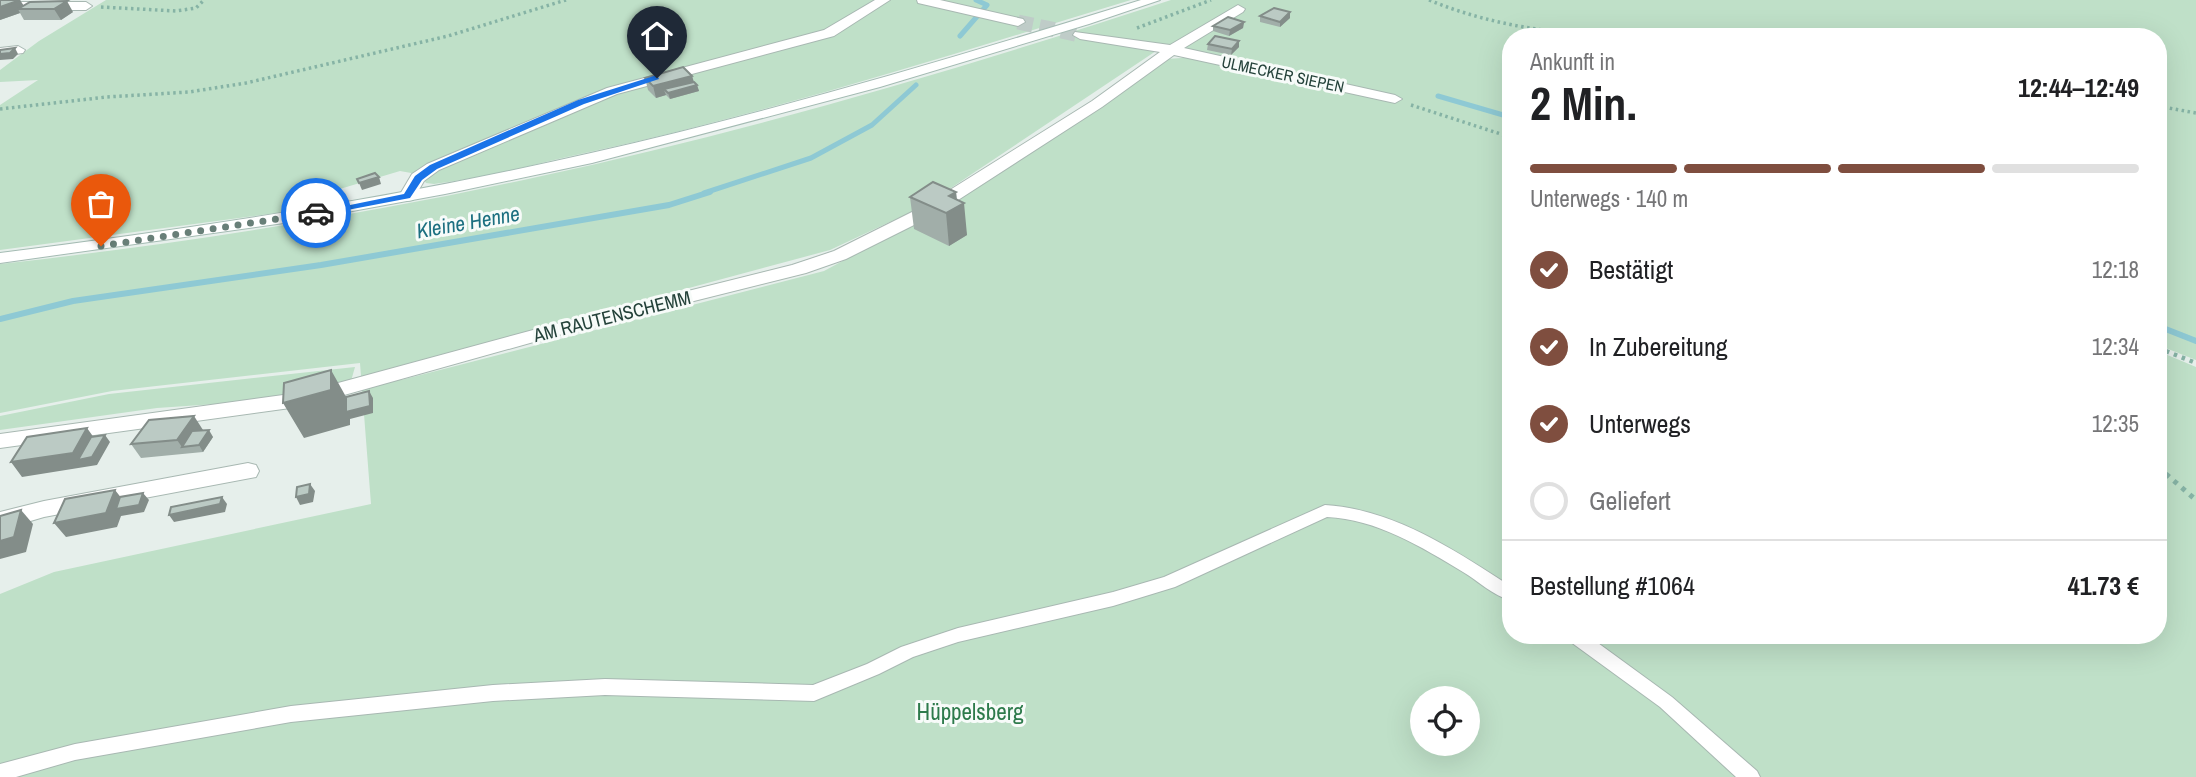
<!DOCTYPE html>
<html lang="de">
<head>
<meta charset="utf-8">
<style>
  :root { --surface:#fff; --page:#f6f6f6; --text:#202124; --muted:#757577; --line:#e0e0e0; --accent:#7f4e3f }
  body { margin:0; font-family:"Archivo Narrow",sans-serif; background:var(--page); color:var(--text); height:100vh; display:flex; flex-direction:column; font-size:26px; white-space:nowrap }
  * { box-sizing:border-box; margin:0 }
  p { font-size:23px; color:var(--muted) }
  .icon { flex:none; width:38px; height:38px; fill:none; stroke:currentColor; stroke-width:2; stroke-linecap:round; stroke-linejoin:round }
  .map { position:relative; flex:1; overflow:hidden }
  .panel { position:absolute; left:1502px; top:28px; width:665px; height:616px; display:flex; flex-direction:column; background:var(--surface); border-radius:28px; box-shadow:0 7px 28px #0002 }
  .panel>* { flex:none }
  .controls { position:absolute; left:1410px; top:686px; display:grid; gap:14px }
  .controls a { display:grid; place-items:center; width:70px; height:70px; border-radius:50%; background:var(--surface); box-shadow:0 7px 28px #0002; font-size:35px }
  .pin { position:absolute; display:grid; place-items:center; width:60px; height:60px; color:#fff; margin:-72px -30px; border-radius:50% 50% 50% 0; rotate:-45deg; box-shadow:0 0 7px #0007 }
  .pin .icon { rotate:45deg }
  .courier { position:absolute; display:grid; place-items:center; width:70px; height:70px; margin:-35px; border:5px solid #1a73e8; border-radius:50%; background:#fff; color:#222; box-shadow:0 2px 9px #0007 }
  .headline em { font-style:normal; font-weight:800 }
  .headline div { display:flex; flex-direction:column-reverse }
  .headline { display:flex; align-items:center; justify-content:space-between; height:119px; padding:0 28px }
  h1 { font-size:46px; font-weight:800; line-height:52px }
  .bar { display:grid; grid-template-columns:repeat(4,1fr); gap:10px 7px; align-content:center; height:84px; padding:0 28px }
  .bar i { height:9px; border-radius:5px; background:var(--line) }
  .bar .selected { background:var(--accent) }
  .bar p { grid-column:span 4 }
  .line { display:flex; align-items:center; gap:18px; padding:0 28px; border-top:2px solid var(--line) }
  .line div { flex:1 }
  ol { padding:0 28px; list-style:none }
  li { display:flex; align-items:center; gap:21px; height:77px }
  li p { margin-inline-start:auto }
  li .icon { padding:7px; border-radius:50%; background:var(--accent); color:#fff; stroke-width:4 }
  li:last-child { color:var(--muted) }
  li i { width:38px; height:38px; border:4px solid var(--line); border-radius:50% }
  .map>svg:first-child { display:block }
  .green { fill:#bfe0c8; fill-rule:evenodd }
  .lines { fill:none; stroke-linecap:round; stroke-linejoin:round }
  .stream-far1 { stroke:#8ec9d4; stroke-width:5 }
  .stream { stroke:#8ec9d4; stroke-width:6 }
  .street-tunnel { stroke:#bfccc8; stroke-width:15; stroke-dasharray:15 7; stroke-linecap:butt }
  .lane-casing { stroke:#a8b8b2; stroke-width:2 }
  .street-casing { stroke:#a8b8b2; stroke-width:2 }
  .secondary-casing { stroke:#a4bbb3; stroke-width:2 }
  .path-far2 { stroke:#86b3a5; stroke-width:3.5; stroke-dasharray:2.5 3.5; stroke-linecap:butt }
  .path-far1 { stroke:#86b3a5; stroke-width:4.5; stroke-dasharray:3.5 5; stroke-linecap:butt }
  .path { stroke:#86b3a5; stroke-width:5; stroke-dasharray:4.5 6; stroke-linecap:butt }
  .lane { fill:#fff; fill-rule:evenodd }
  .street { fill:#fff; fill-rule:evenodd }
  .secondary { fill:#fff; fill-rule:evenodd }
  .wall { fill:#a1aea9 }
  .shaded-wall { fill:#838d89 }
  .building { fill:#bbcac4; stroke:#838d89; stroke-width:2 }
  .route { fill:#1a73e8 }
  .done { stroke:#687f78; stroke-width:7; stroke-dasharray:0 12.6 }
  .labels { text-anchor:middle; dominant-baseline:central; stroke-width:6; stroke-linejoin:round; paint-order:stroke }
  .far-street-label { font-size:16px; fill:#24423a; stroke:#f7fbf9 }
  .street-label { font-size:19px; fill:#24423a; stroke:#f7fbf9 }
  .water-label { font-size:21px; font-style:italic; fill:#1c6f80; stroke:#f7fbf9 }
  .near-park-label { font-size:23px; fill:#2d7a4b; stroke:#f7fbf9 }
</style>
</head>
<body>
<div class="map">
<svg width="2196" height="777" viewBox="0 0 2196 777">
  <rect width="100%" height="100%" fill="#e6efeb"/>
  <!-- green -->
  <g class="green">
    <path d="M 106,0 L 1131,0 C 950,55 770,113 585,153 C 535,164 485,178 434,184 L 426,183 L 424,180 L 428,176 L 400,171 L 313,197 L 314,208 L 0,250 L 0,105 L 38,80 L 0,82 L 0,70 L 39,41 Z"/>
    <path d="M 1171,0 L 2196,0 L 2196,360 L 2158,345 L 2158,37 L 1510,37 L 1510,635 L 2158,635 L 2158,351 L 2196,367 L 2196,777 L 0,777 L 0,594 L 54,572 L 371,504 L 360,363 L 112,391 L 0,413 L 0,264 C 180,244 360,216 537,177 C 751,131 963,68 1171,0 ZM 1165,45 L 1329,79 L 1323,81 L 1195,57 L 1167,59 L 919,220 L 824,271 L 401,380 L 388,369 L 830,250 L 924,206 ZM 1423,698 L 1468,698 L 1468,744 L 1423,744 Z"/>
    <polygon points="355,367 351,381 275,400 157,408 0,430 0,416 109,394"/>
  </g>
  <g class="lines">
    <!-- stream-far1 -->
    <g class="stream-far1">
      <polyline points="960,36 987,5 976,0"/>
      <polyline points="1438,96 1510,117"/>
      <polyline points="704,193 811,158 872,125 916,85"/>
    </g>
    <!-- stream -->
    <g class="stream">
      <polyline points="0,319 73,301 321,265 669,205 710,192"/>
      <polyline points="2158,326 2196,341"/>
    </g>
    <!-- street-tunnel -->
    <polyline class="street-tunnel" points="1018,22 1080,35"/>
    <!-- lane casing -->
    <g class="lane-casing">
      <g id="lane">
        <path d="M 1325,505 C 1393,509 1455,550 1510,586 L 1510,600 C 1494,596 1478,581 1463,572 C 1422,547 1376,519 1327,517 L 1175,587 L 1113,606 L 958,642 L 913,657 L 879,674 L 814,701 L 605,695 L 493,701 L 291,722 L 75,760 L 16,777 L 0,777 L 0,764 L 75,744 L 291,706 L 493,685 L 605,679 L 813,685 L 867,664 L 901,647 L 958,628 L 1113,592 L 1164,577 Z"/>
        <polygon points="1565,635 1587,635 1672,697 1757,771 1760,777 1736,777 1660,707 1568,640"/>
      </g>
    </g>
    <!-- street casing -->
    <g class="street-casing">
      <g id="street">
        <polygon points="875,0 890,0 834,36 617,94 439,170 424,181 413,200 407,201 399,196 412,174 427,164 607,88 824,30"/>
        <polygon points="917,0 940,0 1023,19 1025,22 1018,26 918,3"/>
        <polygon points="0,2 86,2 92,6 86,10 0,10"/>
        <polygon points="1238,5 1245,9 1243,12 1184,48 1395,95 1402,99 1395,103 1174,55 1102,107 938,213 846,259 806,273 562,334 305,406 0,448 0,434 305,392 548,326 792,265 834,251 926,205 1092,101 1160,52 1080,39 1073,35 1075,32 1170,45"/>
        <polygon points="18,46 25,50 23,53 0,56 0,48"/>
        <polygon points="248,463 256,465 259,471 256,477 44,517 0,530 0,512 44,501"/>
      </g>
    </g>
    <!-- secondary casing -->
    <g class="secondary-casing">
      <path id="secondary" d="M 1141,0 L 1160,0 L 1089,24 L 880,87 L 592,163 L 445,194 L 298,221 L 0,263 L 0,253 C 198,228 396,198 591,153 C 777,111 959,56 1141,0 Z"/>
    </g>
    <!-- path-far2 -->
    <g class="path-far2">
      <path d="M 1429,0 C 1492,26 1556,34 1623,37"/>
      <polyline points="101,7 176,11 196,8 204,0"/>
      <polyline points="1137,28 1211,0"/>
      <polyline points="1411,105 1510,137"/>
      <polyline points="2158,106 2196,113"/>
      <polyline points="0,109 107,97 189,92 246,83 448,36 566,0"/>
    </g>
    <!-- path-far1 -->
    <polyline class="path-far1" points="2158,348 2196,363"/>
    <!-- path -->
    <polyline class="path" points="2158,467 2196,500"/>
    <!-- lane -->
    <use href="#lane" class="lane"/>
    <!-- street -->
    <use href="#street" class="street"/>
    <!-- secondary -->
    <use href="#secondary" class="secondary"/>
  </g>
  <!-- wall -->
  <g class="wall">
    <polygon points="0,0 24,6 30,2 73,12 61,20 24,20 20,13 0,20"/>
    <polygon points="1290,12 1290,18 1280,27 1260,22 1260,16"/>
    <polygon points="1244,22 1243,28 1229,36 1213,31 1213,26"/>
    <polygon points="1208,44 1239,47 1231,55 1207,50"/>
    <polygon points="692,76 694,82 697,85 699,91 670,99 666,95 656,98 648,90 645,78"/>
    <polygon points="956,192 957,199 967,235 949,246 914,229 910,197"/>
    <polygon points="202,430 213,437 203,452 141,458 131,444"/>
  </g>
  <!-- shaded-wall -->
  <g class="shaded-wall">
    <polygon points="20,0 26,9 18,9 20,13 0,20 0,7"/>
    <polygon points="67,1 73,12 61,20 54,9"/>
    <polygon points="1290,12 1290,18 1280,27 1280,22"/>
    <polygon points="1244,22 1243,28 1229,36 1230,30"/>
    <polygon points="1239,41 1239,47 1231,55 1232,49"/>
    <polygon points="15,48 18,54 13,59 0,60 0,54"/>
    <polygon points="692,76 695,86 697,85 699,91 670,99 668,93 664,90 666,95 656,98 653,86"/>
    <polygon points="379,177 381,184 362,190 359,183"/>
    <polygon points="956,192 957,207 964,203 967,235 949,246 946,213 949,196"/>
    <polygon points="331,370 350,404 369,391 373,398 373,413 350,419 350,425 304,438 283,403"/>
    <polygon points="194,416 203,430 192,446 182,447 177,440"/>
    <polygon points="87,428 97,442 105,435 110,442 97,465 22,477 11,462"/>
    <polygon points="209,430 213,437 203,452 199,445"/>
    <polygon points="310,484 315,491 313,502 300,505 296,497"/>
    <polygon points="115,490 126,504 143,493 149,500 144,512 121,516 117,527 66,537 54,523"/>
    <polygon points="222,497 227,504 225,512 174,522 169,515"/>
    <polygon points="21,510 33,524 26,552 0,559 0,541"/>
  </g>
  <!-- building -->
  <g class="building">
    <polygon points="0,0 20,0 0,7"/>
    <polygon points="67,1 54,9 18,9 30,2"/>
    <polygon points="1274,8 1290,12 1280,22 1260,16"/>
    <polygon points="1228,17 1244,22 1230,30 1213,26"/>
    <polygon points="1215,36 1239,41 1232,49 1208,44"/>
    <polygon points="15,48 10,53 0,54 0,50"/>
    <polygon points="683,67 692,76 653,86 645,78"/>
    <polygon points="694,82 697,85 668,93 664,89"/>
    <polygon points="375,173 379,177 359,183 357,179"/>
    <polygon points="933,182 956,192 949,196 964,203 946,213 910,197"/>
    <polygon points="331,370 331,390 283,403 284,383"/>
    <polygon points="369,391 370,406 346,412 346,397"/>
    <polygon points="194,416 177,440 131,444 149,420"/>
    <polygon points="87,428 73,453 11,462 27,437"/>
    <polygon points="209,430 199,445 182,447 192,431"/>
    <polygon points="105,435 92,457 78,460 91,437"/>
    <polygon points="310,484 309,494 296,497 297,487"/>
    <polygon points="115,490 106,513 54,523 65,499"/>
    <polygon points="143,493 139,505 116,509 120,497"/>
    <polygon points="222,497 220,504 169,515 171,507"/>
    <polygon points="21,510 14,537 0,541 0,516"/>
  </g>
  <!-- route -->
  <polygon class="route" points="657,75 659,79 584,104 437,169 422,180 410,198 316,216 311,213 404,194 415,176 430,165 578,100"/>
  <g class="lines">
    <!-- done -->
    <polyline class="done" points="101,246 316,213"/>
  </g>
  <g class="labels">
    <!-- far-street labels -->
    <g class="far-street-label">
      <text transform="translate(1283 74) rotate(12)">ULMECKER SIEPEN</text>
    </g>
    <!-- street labels -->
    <g class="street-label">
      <text transform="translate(612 316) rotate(-14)">AM RAUTENSCHEMM</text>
    </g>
    <!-- water labels -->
    <g class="water-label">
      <text transform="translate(468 222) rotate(-10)">Kleine Henne</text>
    </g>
    <!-- near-park labels -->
    <g class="near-park-label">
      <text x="970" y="711">Hüppelsberg</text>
    </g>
  </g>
</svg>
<div class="controls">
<a><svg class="icon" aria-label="locate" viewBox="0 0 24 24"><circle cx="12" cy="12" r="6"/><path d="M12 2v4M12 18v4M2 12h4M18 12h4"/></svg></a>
</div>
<div class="pin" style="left:101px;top:246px;background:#ea580c"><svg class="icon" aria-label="bag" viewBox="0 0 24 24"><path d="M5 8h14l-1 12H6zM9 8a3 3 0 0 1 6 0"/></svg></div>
<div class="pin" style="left:657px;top:78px;background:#1f2937"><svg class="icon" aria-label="home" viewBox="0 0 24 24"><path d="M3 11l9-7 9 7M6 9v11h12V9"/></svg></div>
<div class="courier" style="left:316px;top:213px"><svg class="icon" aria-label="car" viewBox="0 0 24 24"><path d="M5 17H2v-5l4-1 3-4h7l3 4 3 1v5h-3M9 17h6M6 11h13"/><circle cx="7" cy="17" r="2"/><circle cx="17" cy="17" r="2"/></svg></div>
<section class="panel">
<div class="headline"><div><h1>2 Min.</h1><p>Ankunft in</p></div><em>12:44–12:49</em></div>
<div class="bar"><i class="selected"></i><i class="selected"></i><i class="selected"></i><i></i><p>Unterwegs · 140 m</p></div>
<ol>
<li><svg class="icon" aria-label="check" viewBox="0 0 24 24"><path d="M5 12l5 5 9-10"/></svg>Bestätigt<p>12:18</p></li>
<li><svg class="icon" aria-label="check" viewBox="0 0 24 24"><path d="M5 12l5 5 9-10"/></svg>In Zubereitung<p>12:34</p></li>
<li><svg class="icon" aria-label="check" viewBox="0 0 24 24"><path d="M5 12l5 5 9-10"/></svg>Unterwegs<p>12:35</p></li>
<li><i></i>Geliefert</li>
</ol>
<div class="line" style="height:91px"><div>Bestellung #1064</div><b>41.73 €</b></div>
</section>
</div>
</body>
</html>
